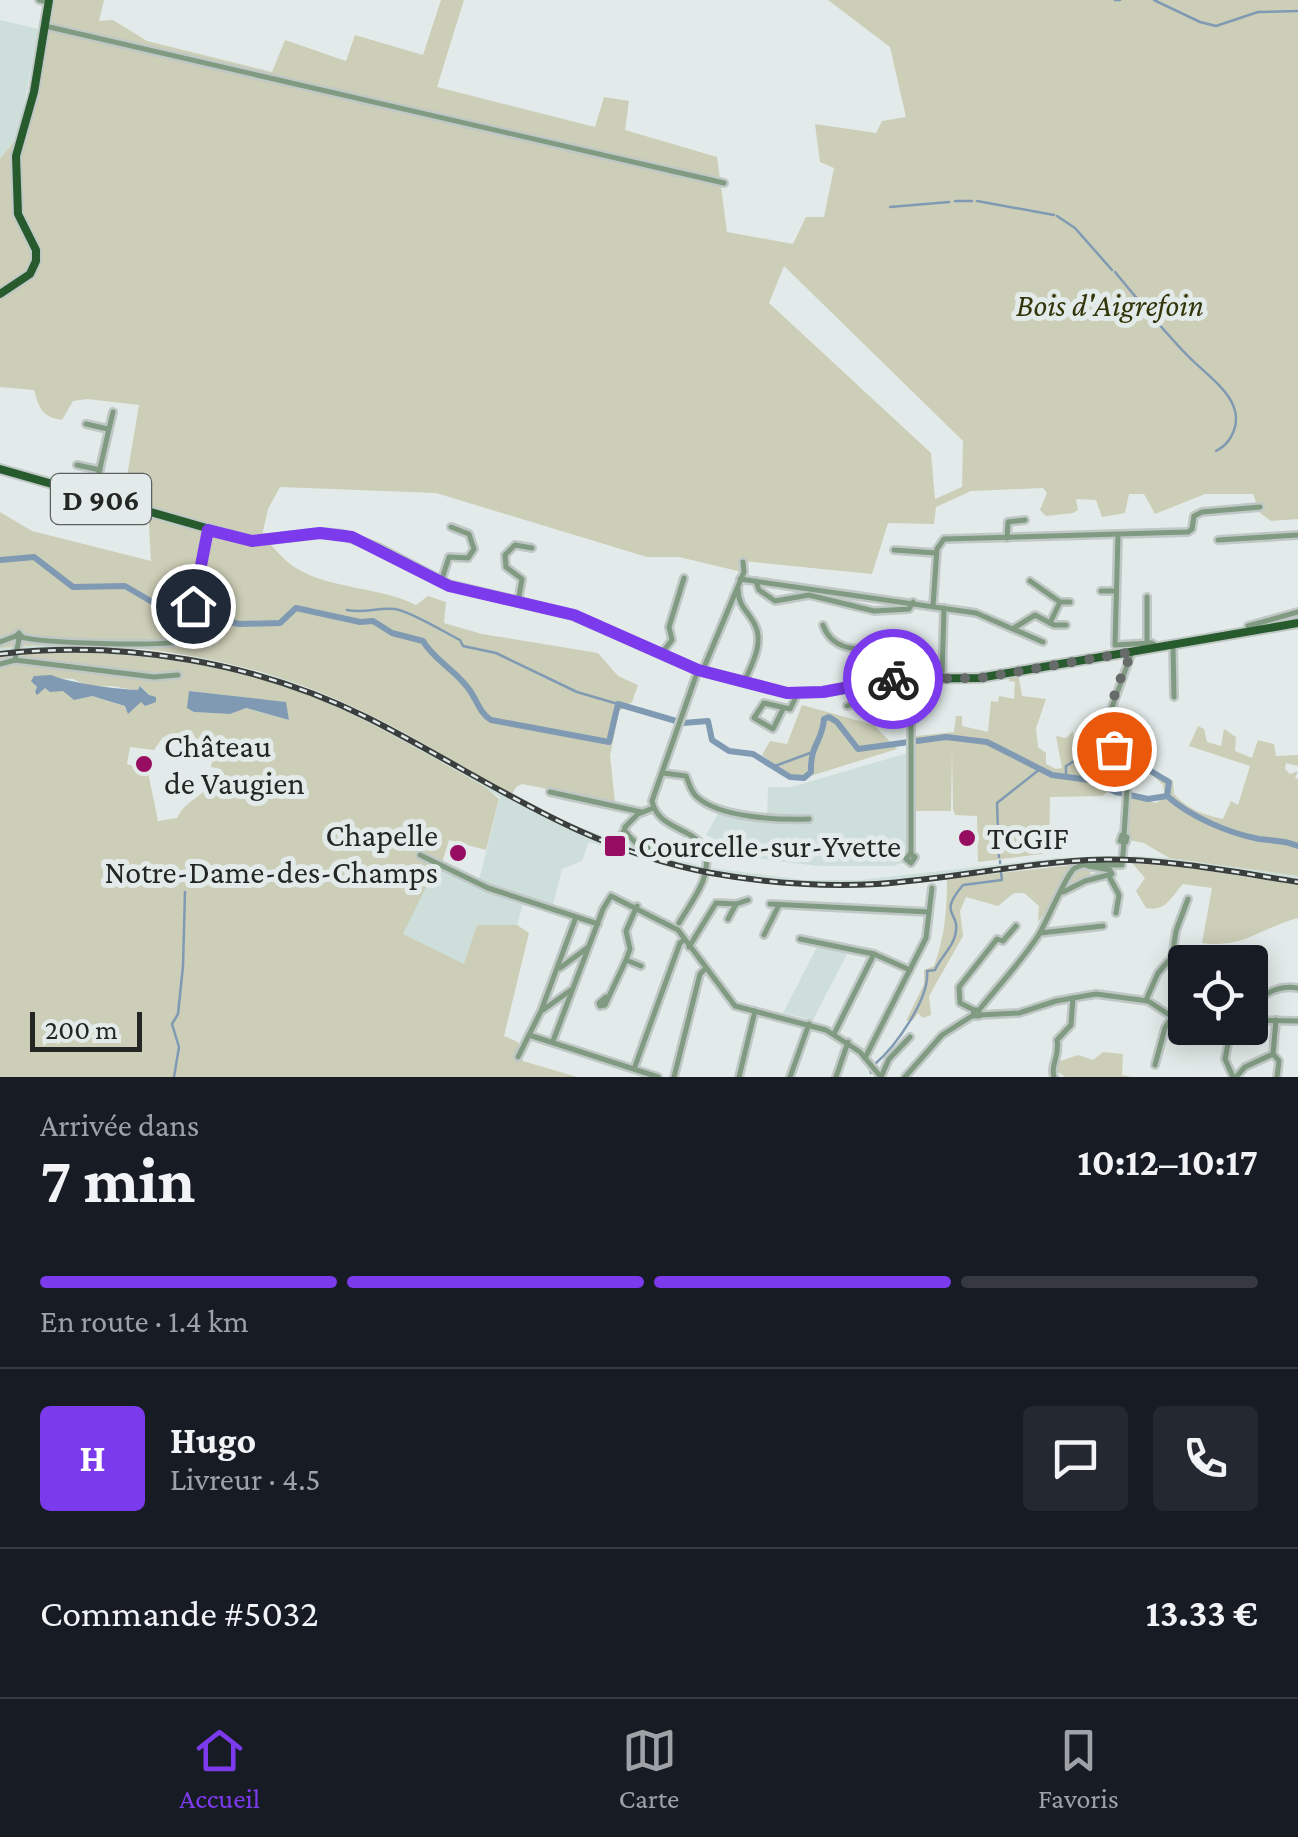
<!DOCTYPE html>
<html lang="fr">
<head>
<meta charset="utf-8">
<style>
  :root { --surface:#171b24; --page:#242831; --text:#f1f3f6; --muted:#9ea1a6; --line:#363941; --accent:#7c3aed }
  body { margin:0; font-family:"Crimson Pro",serif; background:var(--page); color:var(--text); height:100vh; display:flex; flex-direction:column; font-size:38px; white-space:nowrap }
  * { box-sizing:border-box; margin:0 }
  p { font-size:32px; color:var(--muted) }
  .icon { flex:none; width:55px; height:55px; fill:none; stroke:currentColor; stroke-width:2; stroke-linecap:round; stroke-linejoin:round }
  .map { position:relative; height:1077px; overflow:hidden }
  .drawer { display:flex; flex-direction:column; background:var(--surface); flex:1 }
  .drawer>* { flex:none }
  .buttons { position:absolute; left:1168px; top:945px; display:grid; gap:20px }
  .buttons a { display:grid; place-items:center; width:100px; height:100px; border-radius:10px; background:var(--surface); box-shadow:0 5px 25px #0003; font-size:50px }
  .scale { position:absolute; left:30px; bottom:25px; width:112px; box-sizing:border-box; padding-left:10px; border:5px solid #232625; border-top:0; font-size:28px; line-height:35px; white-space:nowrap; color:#232625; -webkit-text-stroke:8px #e2ebe9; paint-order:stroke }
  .pin { position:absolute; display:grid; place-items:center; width:85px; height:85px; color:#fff; margin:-42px; border:5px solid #fff; border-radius:50%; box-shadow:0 2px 10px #0007 }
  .courier { position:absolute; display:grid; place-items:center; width:100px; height:100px; margin:-50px; border:8px solid #7c3aed; border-radius:50%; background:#fff; color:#222; box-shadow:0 2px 12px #0007 }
  .head em { font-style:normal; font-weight:700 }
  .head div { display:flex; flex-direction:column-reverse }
  .head { display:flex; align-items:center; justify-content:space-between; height:170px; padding:0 40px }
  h1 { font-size:65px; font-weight:700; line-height:75px }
  .bar { display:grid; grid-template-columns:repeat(4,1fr); gap:15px 10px; align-content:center; height:120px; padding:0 40px }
  .bar i { height:12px; border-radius:8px; background:var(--line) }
  .bar .current { background:var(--accent) }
  .bar p { grid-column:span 4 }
  .line { display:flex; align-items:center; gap:25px; padding:0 40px; border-top:2px solid var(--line) }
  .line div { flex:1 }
  .round { display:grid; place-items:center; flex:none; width:105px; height:105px; border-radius:10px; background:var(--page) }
  .tabs { display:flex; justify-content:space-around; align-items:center; height:140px; border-top:2px solid var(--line); background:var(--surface); font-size:28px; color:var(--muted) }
  .tabs a { display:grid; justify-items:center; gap:5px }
  .tabs .current { color:var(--accent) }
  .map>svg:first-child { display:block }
  .built { fill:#cedfdb }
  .green { fill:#ccceb7; fill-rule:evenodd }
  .water { fill:#809ab3 }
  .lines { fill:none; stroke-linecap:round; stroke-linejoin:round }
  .stream { stroke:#809ab3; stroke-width:2.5 }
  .river { stroke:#809ab3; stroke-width:6 }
  .minor-casing { stroke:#c0c8c6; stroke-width:10 }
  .major-casing { stroke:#c0c8c6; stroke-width:12 }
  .minor { stroke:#809b82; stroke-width:5 }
  .major { stroke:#275b2e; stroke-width:8 }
  .rail-casing { stroke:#3a3e3d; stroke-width:6 }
  .rail { stroke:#e2ebe9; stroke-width:2.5; stroke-dasharray:8; stroke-linecap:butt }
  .done { stroke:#666b6a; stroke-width:10; stroke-dasharray:0 18 }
  .route { stroke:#7c3aed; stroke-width:12 }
  .poi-dot { fill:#970d62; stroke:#e2ebe9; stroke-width:4 }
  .labels { text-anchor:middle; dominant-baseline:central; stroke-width:10; stroke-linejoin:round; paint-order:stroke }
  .shield { fill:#e2ebe9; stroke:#5c6160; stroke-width:2.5 }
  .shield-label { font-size:30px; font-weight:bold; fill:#232625 }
  .park-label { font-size:32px; font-style:italic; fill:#323409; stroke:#e2ebe9 }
  .poi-label { font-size:32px; fill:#232625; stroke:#e2ebe9; text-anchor:start }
</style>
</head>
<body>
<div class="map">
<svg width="1298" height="1077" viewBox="0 0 1298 1077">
  <rect width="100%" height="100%" fill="#e2ebe9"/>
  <!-- built -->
  <g class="built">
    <polygon points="0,20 39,29 18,135 0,159"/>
    <polygon points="67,644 202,658 282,678 385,723 558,818 612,840 703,867 702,873 646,860 589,842 582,861 562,869 552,909 524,900 517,925 477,925 464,965 402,934 427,883 422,879 429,861 478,884 500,797 380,728 315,698 259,679 144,657 66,652 0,656 0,648"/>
    <polygon points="911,752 911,854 908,861 893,866 819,866 776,861 752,857 706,835 720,810 767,817 768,787 791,787"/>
    <polygon points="1122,856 1121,863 1066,864 878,886 782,885 710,875 712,868 804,880 860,880 1055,858"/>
    <polygon points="1132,856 1169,858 1298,876 1298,885 1183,867 1132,863"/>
    <polygon points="817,947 848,952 813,1020 783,1013"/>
  </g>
  <!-- green -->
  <g class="green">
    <path d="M 52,0 L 104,0 L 99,21 L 113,20 L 147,41 L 272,72 L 285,40 L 346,61 L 355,35 L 423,55 L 441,0 L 464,0 L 437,87 L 595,127 L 604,97 L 629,101 L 625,130 L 717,157 L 727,232 L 793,244 L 806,217 L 824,217 L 834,168 L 820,162 L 815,124 L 876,133 L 882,121 L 906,117 L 890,47 L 828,0 L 1298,0 L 1298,519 L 1271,521 L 1260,513 L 1253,494 L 1205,494 L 1155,514 L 1144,494 L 1129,494 L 1125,513 L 1102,517 L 1096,500 L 1076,499 L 1078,510 L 1073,513 L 1046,516 L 1040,510 L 1047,493 L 1043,488 L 971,491 L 936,507 L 934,524 L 888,523 L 872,574 L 743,561 L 742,572 L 679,557 L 647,557 L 436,493 L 280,487 L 268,509 L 262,536 C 273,546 284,561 296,568 C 332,590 378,586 416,605 L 428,596 L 446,602 L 444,623 L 482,634 L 598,653 L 618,676 L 638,685 L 632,702 L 619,711 L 610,756 L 615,802 L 522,784 L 516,787 L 512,794 C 458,765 406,731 351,706 C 242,655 119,637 0,648 L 0,512 L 32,531 L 151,561 L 148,509 L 124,494 L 139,405 L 87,399 L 73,401 L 62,420 C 42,417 39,408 34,390 L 0,387 L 0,159 L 25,127 ZM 784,266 L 963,441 L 962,487 L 935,499 L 931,453 L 769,303 Z"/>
    <path d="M 66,652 C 150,654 236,666 315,698 C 374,722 430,756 485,787 L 499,799 L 486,850 L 449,840 L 442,863 L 430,859 L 422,878 L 428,883 L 403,934 L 464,964 L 477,925 L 517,925 L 529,933 L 504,1036 L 518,1042 L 523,1061 L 577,1077 L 0,1077 L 0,656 ZM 56,678 L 73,679 L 90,687 L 112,686 L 139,691 L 141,686 L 149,695 L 125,706 L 92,696 L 35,686 L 35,683 ZM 190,691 L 285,702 L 289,720 L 245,708 L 230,714 L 194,712 ZM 191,732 L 199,742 L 211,746 L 214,752 L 211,767 L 221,769 L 222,772 C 212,778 211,784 203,792 C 191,803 186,802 177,818 L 158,821 L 148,772 L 127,764 L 130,747 L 154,750 L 163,737 Z"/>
    <path d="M 1018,673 L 1022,696 L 1046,699 L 1036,728 L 1038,747 L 1046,753 L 1046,764 L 1056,769 L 1062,768 L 1056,736 L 1066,738 L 1073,731 L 1073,738 L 1078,742 C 1090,735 1099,736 1111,742 L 1126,794 L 1156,803 L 1165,797 L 1163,785 L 1150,773 L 1125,774 L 1124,768 L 1151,769 L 1173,781 L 1174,794 C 1189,810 1202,814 1223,819 L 1231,801 L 1238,805 L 1250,766 L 1189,746 L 1198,726 L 1204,729 L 1207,742 L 1221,746 L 1224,729 L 1236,737 L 1235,751 L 1252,758 L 1258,740 L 1274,744 L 1276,756 L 1298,755 L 1298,766 L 1286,763 L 1285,769 L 1290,774 L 1298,771 L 1295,778 L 1298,779 L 1298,876 L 1169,858 L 1144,843 L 1129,840 L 1126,795 L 1108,792 L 1102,796 L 1050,797 L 1049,853 L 978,862 L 977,816 L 955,815 L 953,809 L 952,748 L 951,811 L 915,811 L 916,736 L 954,732 L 956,716 L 962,716 L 962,726 L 988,732 L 991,701 L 998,702 L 999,696 L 1014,699 L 1015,682 L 1009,681 L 1008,675 Z"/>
    <polygon points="802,705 874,725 897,749 807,777 788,775 762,755 770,741 787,744"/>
    <path d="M 1089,863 L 1091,878 L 1061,893 L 1038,922 L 1039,906 L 1024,893 L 1014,893 L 998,906 L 966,897 L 960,911 L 963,936 L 929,996 L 931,1015 L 923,1018 L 918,1013 L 913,1020 L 906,1021 L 924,984 L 924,970 L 934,966 C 945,936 947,910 947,879 Z"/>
    <path d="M 1132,863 L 1183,867 L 1298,885 L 1298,918 C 1260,928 1244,949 1202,943 L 1212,888 L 1183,884 C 1171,897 1166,912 1146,908 L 1136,891 L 1145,878 Z"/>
    <polygon points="1103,1052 1123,1054 1122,1075 1132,1077 1065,1077 1055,1070 1054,1063 1078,1055 1093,1060"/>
  </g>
  <!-- water -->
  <g class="water">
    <path d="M 51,675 C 74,684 117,689 138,690 L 140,686 L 149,695 L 156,697 L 156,702 L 145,706 L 141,702 L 128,714 L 125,706 L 92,696 L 74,700 L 63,691 L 50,692 L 45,688 L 37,695 L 35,692 L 37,687 L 31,681 L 34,676 Z"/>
    <polygon points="189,691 286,702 289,720 246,708 230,714 194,712 187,708"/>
  </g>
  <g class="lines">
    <!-- stream -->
    <g class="stream">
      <polyline points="1115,0 1120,0"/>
      <polyline points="1154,0 1200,22 1216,26 1258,12 1298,11"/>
      <polyline points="955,201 972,201"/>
      <polyline points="977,201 1054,215"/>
      <polyline points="890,207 949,202"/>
      <polyline points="1057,216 1075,228 1112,270"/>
      <path d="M 1115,272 C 1138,300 1161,328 1186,354 C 1200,369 1226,387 1233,405 C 1241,423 1232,443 1216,451"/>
      <path d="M 347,610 C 364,614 377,607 395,609 C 410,611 444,632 460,640 L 463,646 L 496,653 L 577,692 L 618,704"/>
      <polyline points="1114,757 1117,773"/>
      <polyline points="775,766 810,753"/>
      <polyline points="1066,777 1066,766 1076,760 1084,747 1103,746 1111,750"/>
      <polyline points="999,857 997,803 1040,769"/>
      <polyline points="1000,861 1000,863"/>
      <path d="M 875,1064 C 896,1046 930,998 927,971 L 935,970 C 940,958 952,948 955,936 C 962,910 936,917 963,885 L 1002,880 L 1001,872"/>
      <polyline points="870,1069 871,1073"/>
      <polyline points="174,1077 179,1047 172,1024 178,1014 183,966 185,892"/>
    </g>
    <!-- river -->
    <g class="river">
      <path d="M 0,560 L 34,557 L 73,587 L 125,586 L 154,603 L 239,624 L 280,623 L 296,608 L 360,622 L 373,621 L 392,633 L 423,641 C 433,659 455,670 468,688 C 477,699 479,713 491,720 L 609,742 L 618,704 L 683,723 L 708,721 L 712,740 L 729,751 L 753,754 L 790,777 L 804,778 L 811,772 C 810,744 822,743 824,719 L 829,717 L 837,722 L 858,749 L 946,737 L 987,742 L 1052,775 L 1090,780 L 1116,792 L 1148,799 L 1167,796"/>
      <polyline points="1107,788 1117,773 1149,770 1169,782 1167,796"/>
      <path d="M 1167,796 C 1191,817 1228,833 1259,839 C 1273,841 1285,840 1298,846"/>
    </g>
    <!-- minor casing -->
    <g class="minor-casing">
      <g id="minor">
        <polyline points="39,0 43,1"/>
        <polyline points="45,26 724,183"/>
        <polyline points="86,424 108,429"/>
        <polyline points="77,465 100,470"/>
        <polyline points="94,494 113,412"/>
        <polyline points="1118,535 1115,645 1152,643 1159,648"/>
        <polyline points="1007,538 1008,522 1025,520"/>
        <polyline points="1218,540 1298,535"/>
        <polyline points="894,550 936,553"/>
        <polyline points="740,579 976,613 1043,642"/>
        <polyline points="756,581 759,590 775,601 809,595 874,611 909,609 913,602"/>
        <polyline points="1030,581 1060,602"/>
        <polyline points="441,582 449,557 468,558 474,549 469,534 451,527"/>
        <path d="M 738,589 C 738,606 748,611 755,625 C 764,643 752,664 745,680"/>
        <polyline points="1101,591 1116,591"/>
        <polyline points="518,602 522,579 506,567 505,555 515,545 532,548"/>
        <polyline points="933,606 937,549 944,539 1188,532 1192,529 1194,516 1202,512 1260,507"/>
        <polyline points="1050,623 1060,602 1070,602"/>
        <path d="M 823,625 C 831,648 854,652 878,647 C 885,646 893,641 901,640 C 913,639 922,648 930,655 L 918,667 L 863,670"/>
        <polyline points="1248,626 1298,612"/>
        <polyline points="1014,628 1035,615 1054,625 1066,625"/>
        <polygon points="19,633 22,637 19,639 16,636"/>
        <path d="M 22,637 C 39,643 162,647 179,641 L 187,629 L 208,530"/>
        <polyline points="0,642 16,636"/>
        <polyline points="1147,643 1147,597"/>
        <polyline points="1173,645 1174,697"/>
        <polyline points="661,654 672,640 669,627 684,578"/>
        <polyline points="15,660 154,677 178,675"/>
        <polyline points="15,660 19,639"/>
        <polyline points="0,664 15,660"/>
        <polyline points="702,672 744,572 743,562"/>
        <polyline points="942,677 944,608"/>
        <polyline points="911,680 911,854"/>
        <path d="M 847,706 C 866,699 886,698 902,711 L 903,720 L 911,721"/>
        <polyline points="783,709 773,729 754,718 764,703 790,709 798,693"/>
        <path d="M 663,773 L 686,776 C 689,783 691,792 697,797 C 720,818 779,820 809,819"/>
        <polyline points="550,792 641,812"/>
        <polygon points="624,831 627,833 625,835 622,834"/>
        <polyline points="625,831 625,827 638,814 653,808"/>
        <polyline points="627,834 637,844 670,855"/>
        <polygon points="1122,835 1127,837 1126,842 1120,841"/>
        <polyline points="1124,835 1127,790 1109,732 1108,718 1132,652"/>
        <polygon points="910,854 915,857 911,863 906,859"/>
        <polyline points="420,855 488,888 598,924"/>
        <polyline points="1110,878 1119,895 1116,913"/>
        <polyline points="1063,892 1085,881 1112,874 1110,870 1088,866"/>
        <polyline points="736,904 748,900"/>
        <polyline points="770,904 929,912"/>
        <polyline points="637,906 626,931 630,949 626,960 641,966"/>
        <path d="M 679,923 C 687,909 697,896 703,881 C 722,822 660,840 652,801 L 698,670"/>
        <polyline points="1040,933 1103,926"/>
        <polyline points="764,935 779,905"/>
        <polyline points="800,939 874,954 910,970"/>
        <polyline points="689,947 716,903 736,904 728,919"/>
        <polyline points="1171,959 1175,977"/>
        <polyline points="560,968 587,948"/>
        <polyline points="606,997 599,1003 600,1006 605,1005 626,960"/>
        <polyline points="1146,1000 1158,973 1172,957 1176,931 1188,899"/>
        <path d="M 1250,1006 C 1265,994 1278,984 1298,988"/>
        <polyline points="543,1010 571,990"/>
        <polyline points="974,1010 960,1003 959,987 997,939 1003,941 1016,926"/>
        <path d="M 979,1010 L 979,1016 L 973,1016 L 974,1010 L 979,1010 C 998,986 1021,962 1038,936 C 1045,926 1067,872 1075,868 C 1088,861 1108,866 1122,865 L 1124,842"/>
        <polyline points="980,1015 1019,1013 1056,1001 1096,994 1148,1001 1185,1025"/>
        <polyline points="1250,1020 1298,1021"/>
        <polyline points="1193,1028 1218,1033 1229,1028"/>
        <polyline points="1231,1028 1225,1059 1233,1077"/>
        <polyline points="834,1034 874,954"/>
        <polyline points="529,1035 658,1077"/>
        <polyline points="553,1041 603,909 611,896 678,930 735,1006 826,1030 860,1052 881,1077"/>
        <polyline points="1273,1054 1279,1061 1277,1077"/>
        <polyline points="518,1057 541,1011 576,917"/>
        <polyline points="865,1058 926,938 932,888"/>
        <polyline points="1155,1065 1165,1028 1172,1017"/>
        <polyline points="634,1069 680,943 684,940"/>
        <polyline points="674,1077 700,974 705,969"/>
        <polyline points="739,1077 755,1011"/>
        <polyline points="790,1077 809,1024"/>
        <polyline points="836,1077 848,1042"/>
        <polyline points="881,1077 889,1059 910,1037"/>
        <polyline points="905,1077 942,1035 972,1016"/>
        <path d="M 1054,1077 C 1050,1064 1060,1058 1057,1040 L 1071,1025 L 1073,998"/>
        <polyline points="1236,1077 1245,1067 1273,1054 1276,1020"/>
      </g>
    </g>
    <!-- major casing -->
    <g class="major-casing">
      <g id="major">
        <polyline points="0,294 30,274 36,261 36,250 18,214 16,156 34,92 49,0"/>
        <polyline points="0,469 252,541 320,533 343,535 378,548 449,585 573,615 698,670 787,693 823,692 889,679 979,678 1298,623"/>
      </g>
    </g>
    <!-- minor -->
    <use href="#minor" class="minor"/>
    <!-- major -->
    <use href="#major" class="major"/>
    <!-- rail casing -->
    <g class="rail-casing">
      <path id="rail" d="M 0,654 C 124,640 256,662 368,718 C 485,777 577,848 711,873 C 766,883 821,887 877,884 C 947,879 1017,864 1088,860 C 1158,857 1228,871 1298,882"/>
    </g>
    <!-- rail -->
    <use href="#rail" class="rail"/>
  </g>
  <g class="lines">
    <!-- done -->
    <path class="done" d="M 893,679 L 980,678 L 1132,652 C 1118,685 1102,714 1114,749"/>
    <!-- route -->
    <polyline class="route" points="193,606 208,530 252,541 320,533 352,537 449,586 574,615 698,670 787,693 823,692 893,679"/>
  </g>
  <!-- markers -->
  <g class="poi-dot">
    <circle cx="144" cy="764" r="10"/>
    <circle cx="967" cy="838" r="10"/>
    <rect x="603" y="834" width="24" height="24" rx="5"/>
    <circle cx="458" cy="853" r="10"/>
  </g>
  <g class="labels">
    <!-- shield labels -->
    <rect class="shield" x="51" y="474" width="100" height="50" rx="8"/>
    <g class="shield-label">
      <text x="101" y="499">D 906</text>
    </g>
    <!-- park labels -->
    <g class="park-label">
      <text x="1110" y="305">Bois d'Aigrefoin</text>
    </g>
    <!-- poi labels -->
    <g class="poi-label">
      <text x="164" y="746">Château<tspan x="164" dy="37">de Vaugien</tspan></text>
      <text x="438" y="835" text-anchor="end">Chapelle<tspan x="438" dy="37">Notre-Dame-des-Champs</tspan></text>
      <text x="987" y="838">TCGIF</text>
      <text x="638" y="846">Courcelle-sur-Yvette</text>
    </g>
  </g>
</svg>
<div class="buttons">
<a><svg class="icon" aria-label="locate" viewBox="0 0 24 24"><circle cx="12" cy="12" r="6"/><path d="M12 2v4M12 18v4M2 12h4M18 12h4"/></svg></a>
</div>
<div class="scale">200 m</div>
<div class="pin" style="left:1114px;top:749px;background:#ea580c"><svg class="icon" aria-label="bag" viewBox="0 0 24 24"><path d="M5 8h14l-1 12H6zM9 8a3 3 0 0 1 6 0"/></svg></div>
<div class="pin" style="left:193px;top:606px;background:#1f2937"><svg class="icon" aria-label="home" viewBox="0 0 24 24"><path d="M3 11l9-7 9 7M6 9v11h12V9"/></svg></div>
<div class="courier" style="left:893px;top:679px"><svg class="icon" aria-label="bike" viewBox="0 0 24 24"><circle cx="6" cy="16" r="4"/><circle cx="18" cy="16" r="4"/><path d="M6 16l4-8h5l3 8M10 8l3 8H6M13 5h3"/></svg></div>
</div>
<section class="drawer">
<div class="head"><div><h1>7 min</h1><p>Arrivée dans</p></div><em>10:12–10:17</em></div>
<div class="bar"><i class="current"></i><i class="current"></i><i class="current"></i><i></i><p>En route · 1.4 km</p></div>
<div class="line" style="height:180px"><b class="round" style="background:var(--accent);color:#fff">H</b><div><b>Hugo</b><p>Livreur · 4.5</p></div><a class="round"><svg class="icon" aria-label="chat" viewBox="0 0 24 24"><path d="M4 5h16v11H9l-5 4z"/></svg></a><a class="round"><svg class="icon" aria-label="phone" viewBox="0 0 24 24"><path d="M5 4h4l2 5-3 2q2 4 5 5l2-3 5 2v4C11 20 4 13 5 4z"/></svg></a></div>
<div class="line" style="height:130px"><div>Commande #5032</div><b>13.33 €</b></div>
</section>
<nav class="tabs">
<a class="current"><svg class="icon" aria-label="home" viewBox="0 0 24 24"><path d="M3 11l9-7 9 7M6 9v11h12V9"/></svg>Accueil</a>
<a><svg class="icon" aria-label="map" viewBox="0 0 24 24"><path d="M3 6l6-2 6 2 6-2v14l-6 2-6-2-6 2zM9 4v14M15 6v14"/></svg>Carte</a>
<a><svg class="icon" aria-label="saved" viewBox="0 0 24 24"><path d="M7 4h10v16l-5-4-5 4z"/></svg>Favoris</a>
</nav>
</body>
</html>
